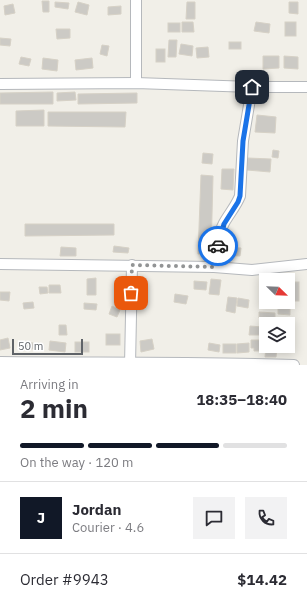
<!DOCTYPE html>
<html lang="en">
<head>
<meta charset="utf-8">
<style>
  :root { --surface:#fff; --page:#f2f2f3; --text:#2b2b33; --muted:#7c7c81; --line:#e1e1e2; --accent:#111827 }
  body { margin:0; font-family:"IBM Plex Sans",sans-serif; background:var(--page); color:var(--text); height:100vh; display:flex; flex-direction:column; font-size:15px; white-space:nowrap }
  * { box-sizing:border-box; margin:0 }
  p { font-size:13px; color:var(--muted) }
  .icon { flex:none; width:22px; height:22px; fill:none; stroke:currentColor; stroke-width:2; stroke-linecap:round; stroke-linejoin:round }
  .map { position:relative; height:365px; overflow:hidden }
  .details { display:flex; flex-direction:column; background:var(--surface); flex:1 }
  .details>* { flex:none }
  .needle { width:26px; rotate:113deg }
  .buttons { position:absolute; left:259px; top:273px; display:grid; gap:8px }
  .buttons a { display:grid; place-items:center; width:36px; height:36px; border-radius:0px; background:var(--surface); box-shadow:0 2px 10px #0003; font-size:20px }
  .scale { position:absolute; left:12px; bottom:10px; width:71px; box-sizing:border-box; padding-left:4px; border:2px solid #5f6368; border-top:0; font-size:11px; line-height:14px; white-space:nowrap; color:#5f6368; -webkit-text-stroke:3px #fff; paint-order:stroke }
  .pin { position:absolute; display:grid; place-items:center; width:34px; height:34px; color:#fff; margin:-17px; border-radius:8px; box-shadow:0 2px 6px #0006 }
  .courier { position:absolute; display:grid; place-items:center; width:40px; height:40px; margin:-20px; border:3px solid #1a73e8; border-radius:50%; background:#fff; color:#222; box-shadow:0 1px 5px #0007 }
  .overview em { font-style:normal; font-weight:800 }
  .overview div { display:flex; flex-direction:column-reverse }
  .overview { display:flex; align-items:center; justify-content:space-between; height:68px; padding:0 20px }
  h1 { font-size:26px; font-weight:800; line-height:30px }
  .bar { display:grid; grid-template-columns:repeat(4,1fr); gap:6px 4px; align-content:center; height:48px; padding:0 20px }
  .bar i { height:5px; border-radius:3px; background:var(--line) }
  .bar .on { background:var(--accent) }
  .bar p { grid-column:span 4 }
  .line { display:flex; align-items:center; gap:10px; padding:0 20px; border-top:1px solid var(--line) }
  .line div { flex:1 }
  .round { display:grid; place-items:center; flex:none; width:42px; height:42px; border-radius:0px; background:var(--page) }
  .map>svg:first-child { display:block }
  .building { fill:#cccac5; stroke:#d6d1c6 }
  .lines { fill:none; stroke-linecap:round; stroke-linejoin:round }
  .minor-casing { stroke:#b5b8bc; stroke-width:12 }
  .minor { stroke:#fff; stroke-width:10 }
  .done { stroke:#929495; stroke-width:4; stroke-dasharray:0 7.2 }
  .route { stroke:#1a73e8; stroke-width:5 }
</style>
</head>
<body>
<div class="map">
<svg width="307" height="365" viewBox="0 0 307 365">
  <rect width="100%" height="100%" fill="#f1efe8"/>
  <!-- building -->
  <g class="building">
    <polygon points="42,1 49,1 49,12 43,12"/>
    <polygon points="55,2 69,3 68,9 55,7"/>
    <polygon points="78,2 89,5 87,15 75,12"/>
    <polygon points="187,2 195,2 195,19 186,19"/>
    <polygon points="289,2 298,2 298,14 289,13"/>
    <polygon points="13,4 15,13 5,15 4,6"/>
    <polygon points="121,6 121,14 108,15 108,7"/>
    <polygon points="182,22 193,22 194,32 182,32"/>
    <polygon points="256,22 270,24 269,33 254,31"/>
    <rect x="285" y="22" width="11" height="14"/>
    <rect x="168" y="23" width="12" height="9"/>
    <polygon points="56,29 70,29 70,38 57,39"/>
    <polygon points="0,38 11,39 10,46 0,45"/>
    <polygon points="169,40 177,40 176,57 168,57"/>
    <rect x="229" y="42" width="12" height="7"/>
    <polygon points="181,44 193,46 192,56 179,54"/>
    <polygon points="102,45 109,46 107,56 100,54"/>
    <polygon points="208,47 209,57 197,58 196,48"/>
    <rect x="156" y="49" width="9" height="13"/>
    <polygon points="263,56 279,56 279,68 263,69"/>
    <polygon points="284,56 298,57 298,69 284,68"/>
    <polygon points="21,57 31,59 29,66 19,64"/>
    <polygon points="43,58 58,60 57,71 42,69"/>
    <polygon points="92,58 93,68 76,70 75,60"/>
    <polygon points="53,92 53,104 0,104 0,93"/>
    <polygon points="75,92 76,100 57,101 57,93"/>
    <polygon points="137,93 137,103 78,104 78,94"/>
    <polygon points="44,110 44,126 16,126 16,111"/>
    <polygon points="48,112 126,112 125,127 48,126"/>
    <polygon points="257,115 276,117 275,133 255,132"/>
    <polygon points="273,150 279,151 278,158 272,157"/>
    <polygon points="203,153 213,154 212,164 202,163"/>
    <polygon points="248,158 271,159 270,172 247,170"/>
    <polygon points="222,169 234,169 233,190 221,189"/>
    <polygon points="201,175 213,176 211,254 198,254"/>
    <polygon points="25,224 114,224 114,235 25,236"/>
    <polygon points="114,246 129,248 128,253 113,252"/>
    <polygon points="61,247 76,248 76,256 60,256"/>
    <polygon points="221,247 241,248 240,256 220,255"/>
    <polygon points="96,278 96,295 87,295 87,279"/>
    <polygon points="211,279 221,280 219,295 209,294"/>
    <polygon points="194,281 207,282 206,290 194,289"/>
    <rect x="288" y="282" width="11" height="19"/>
    <polygon points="49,285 60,285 61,293 49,293"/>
    <polygon points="39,287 47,287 48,293 40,294"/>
    <polygon points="0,292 10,292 9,301 0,300"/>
    <polygon points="175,294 188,296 186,304 174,302"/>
    <polygon points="228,297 237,298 235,313 226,311"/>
    <polygon points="262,297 266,297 266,302 277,302 277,307 262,307"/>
    <polygon points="238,298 249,300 248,308 237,306"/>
    <polygon points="33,302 34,308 24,309 23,303"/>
    <polygon points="84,303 97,304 96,310 84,309"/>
    <polygon points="278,304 290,304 290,315 278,314"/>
    <polygon points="112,306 120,310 117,317 109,314"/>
    <polygon points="259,312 275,313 275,318 259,318"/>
    <polygon points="59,325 66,325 67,335 59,335"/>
    <polygon points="250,326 263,327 262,335 249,335"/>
    <rect x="106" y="334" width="14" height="11"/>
    <polygon points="8,338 10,348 0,350 0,340"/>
    <polygon points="152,339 154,349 141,352 140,341"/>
    <polygon points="251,340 265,340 265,348 261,348 261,351 254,351 254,348 251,348"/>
    <polygon points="50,341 66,343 65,352 49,350"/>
    <polygon points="23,342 34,343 34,349 23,349"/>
    <rect x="75" y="342" width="14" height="10"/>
    <polygon points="209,343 220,345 219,352 208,350"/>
    <polygon points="249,343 249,352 237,353 237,344"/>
    <rect x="223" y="344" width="13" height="9"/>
    <polygon points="266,347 277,348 276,357 265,357"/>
  </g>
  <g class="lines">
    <!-- minor casing -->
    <g class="minor-casing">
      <g id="minor">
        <polyline points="136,0 136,83"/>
        <polyline points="0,84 136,83 252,87 307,87"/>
        <polyline points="0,264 214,267 252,270 307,264"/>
        <path d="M 214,267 C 216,253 217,236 224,223 C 229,214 236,206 240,196 L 243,141 L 252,87"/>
        <path d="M 0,362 C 98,363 196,362 294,365"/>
        <polyline points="130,365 132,265"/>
      </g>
    </g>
    <!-- minor -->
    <use href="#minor" class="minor"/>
  </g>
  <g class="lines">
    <!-- done -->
    <polyline class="done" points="131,293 132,265 214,267 218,246"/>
    <!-- route -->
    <polyline class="route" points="218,246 224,224 238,202 240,196 243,141 252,87"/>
  </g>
</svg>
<div class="buttons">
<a><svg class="needle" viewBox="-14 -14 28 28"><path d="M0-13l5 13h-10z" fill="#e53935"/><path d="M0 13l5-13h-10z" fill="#7c7c81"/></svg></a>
<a><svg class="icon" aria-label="layers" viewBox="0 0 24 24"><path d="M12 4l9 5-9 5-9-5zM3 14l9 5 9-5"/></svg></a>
</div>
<div class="scale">50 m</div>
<div class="pin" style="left:131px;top:293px;background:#ea580c"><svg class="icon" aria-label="bag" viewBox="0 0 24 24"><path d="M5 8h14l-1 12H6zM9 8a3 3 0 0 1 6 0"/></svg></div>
<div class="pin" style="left:252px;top:87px;background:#1f2937"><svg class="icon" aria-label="home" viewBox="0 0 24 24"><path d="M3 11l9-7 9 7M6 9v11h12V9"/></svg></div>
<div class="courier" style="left:218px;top:246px"><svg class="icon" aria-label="car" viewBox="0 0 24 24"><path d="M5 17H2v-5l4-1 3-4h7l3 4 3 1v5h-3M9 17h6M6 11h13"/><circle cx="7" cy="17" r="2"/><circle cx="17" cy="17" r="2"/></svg></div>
</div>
<section class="details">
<div class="overview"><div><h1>2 min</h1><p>Arriving in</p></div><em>18:35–18:40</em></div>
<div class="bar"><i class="on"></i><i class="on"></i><i class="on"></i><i></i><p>On the way · 120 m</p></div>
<div class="line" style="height:72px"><b class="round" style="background:var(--accent);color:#fff">J</b><div><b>Jordan</b><p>Courier · 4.6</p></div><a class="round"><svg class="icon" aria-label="chat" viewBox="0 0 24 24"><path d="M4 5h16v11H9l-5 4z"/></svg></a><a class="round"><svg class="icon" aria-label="phone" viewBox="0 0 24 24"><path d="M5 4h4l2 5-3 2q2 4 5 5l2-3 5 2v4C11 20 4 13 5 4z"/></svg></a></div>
<div class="line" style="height:52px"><div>Order #9943</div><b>$14.42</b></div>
</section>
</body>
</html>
